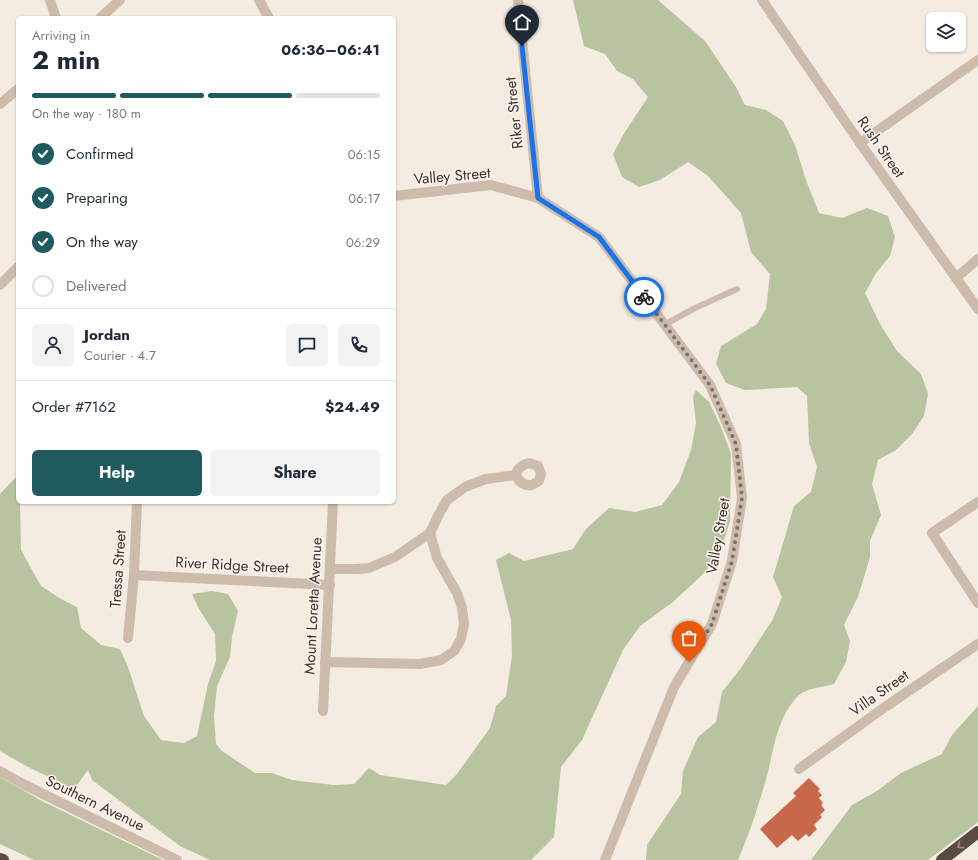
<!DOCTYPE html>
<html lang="en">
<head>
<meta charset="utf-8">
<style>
  :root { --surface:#fff; --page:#f2f2f3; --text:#1f2937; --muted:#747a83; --line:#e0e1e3; --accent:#1f5a5e }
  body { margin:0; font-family:Jost,sans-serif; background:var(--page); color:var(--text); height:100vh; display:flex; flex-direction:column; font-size:15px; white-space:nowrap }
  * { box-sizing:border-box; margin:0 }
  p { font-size:13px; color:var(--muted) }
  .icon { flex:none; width:22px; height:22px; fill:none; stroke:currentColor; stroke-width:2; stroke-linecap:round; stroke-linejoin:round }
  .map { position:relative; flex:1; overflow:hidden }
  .panel { position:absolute; left:16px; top:16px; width:380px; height:488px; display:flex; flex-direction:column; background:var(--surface); border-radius:6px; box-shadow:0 1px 3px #0004 }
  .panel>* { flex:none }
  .buttons { position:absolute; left:926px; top:12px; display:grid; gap:8px }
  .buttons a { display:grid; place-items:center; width:40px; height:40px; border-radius:6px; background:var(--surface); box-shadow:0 1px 3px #0004; font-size:20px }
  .pin { position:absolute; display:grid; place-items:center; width:34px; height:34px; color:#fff; margin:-41px -17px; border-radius:50% 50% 50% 0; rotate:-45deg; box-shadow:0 0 4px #0007 }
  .pin .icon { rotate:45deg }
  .courier { position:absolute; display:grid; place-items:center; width:40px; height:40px; margin:-20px; border:3px solid #1a73e8; border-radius:50%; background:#fff; color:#222; box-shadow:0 1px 5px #0007 }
  .head em { font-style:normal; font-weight:700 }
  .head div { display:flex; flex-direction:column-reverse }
  .head { display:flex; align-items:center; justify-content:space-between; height:68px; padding:0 16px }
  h1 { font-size:26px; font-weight:700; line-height:30px }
  .bar { display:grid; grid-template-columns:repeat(4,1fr); gap:6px 4px; align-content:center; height:48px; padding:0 16px }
  .bar i { height:5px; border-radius:3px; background:var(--line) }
  .bar .active { background:var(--accent) }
  .bar p { grid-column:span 4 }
  .line { display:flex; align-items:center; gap:10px; padding:0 16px; border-top:1px solid var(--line) }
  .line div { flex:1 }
  .round { display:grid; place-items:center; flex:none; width:42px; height:42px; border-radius:6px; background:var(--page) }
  ol { padding:0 16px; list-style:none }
  li { display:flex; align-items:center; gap:12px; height:44px }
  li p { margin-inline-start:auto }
  li .icon { padding:4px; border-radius:50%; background:var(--accent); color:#fff; stroke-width:4 }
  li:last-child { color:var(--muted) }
  li i { width:22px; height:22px; border:2px solid var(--line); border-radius:50% }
  .primary-button { display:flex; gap:8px; margin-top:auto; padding:8px 16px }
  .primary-button a { flex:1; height:46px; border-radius:6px; background:var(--accent); color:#fff; font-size:16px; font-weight:700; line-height:46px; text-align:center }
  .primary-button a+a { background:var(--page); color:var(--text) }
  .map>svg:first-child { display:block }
  .green { fill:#b8c4a0 }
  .building { fill:#c8694b }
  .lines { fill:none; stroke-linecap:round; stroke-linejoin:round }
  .lane { stroke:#cdbbac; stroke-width:6 }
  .street { stroke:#cdbbac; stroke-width:10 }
  .highway { stroke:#5c4a42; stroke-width:12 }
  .oneway { stroke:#9c8e87 }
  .done { stroke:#7c716b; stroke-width:4; stroke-dasharray:0 7.2 }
  .route { stroke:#1a73e8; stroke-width:5 }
  .labels { text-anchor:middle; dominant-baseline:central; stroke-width:3; stroke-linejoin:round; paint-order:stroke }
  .street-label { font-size:15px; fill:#3b302b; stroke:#fbf5ee }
</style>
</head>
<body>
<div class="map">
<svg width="978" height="860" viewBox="0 0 978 860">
  <rect width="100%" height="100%" fill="#f4ebe1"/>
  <!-- green -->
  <g class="green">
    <path d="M 573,0 L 658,0 L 705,41 L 736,87 L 745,105 L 766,110 L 783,121 L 795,145 L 807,183 L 819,213 L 842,218 L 867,208 L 888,216 L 895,237 L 890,256 L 876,273 L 865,293 L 880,324 L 897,351 L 921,374 L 928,394 L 924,416 L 912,434 L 896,450 L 878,460 L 872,484 L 881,515 L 870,541 L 870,557 L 858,597 L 844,625 L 850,641 L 846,662 L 834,684 C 824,687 807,688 799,695 C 777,716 774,749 767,776 C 759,804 750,833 738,860 L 646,860 L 647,845 L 681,794 L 683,771 L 698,737 L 716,722 L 722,692 L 741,668 L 773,619 L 782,597 L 773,577 L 794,506 L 811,492 L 817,467 L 809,443 L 807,396 L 797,387 L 745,390 L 726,383 L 716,364 L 721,346 L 757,324 L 766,309 L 770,274 L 751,252 L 741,213 L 708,176 L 688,162 L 660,180 L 639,187 L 622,177 L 613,154 L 623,135 L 648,97 L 633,79 L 617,71 L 605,54 L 584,46 Z"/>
    <polygon points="696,390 709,402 721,427 731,454 730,521 719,556 702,575 673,602 640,626 623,650 582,740 561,767 554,837 531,860 210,860 180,846 92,780 88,770 74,789 26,766 0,751 0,494 18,475 18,502 20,502 21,550 41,586 61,599 77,607 81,628 101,645 120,649 128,667 144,716 161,740 184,743 197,736 208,684 216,661 215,634 199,609 192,594 212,591 228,594 238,611 232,637 230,657 217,686 214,716 216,744 222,751 255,773 272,773 292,780 333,785 354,784 369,768 380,775 446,785 457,774 490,728 496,706 506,696 512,656 511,620 496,560 509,553 524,561 573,549 586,529 609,508 635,512 662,505 679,482 691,450 696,423 693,397"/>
    <polygon points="978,706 978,822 928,860 811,860 852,805 877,791 901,773 942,754 952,735"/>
    <polygon points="0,777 42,801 163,860 34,860 0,844"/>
  </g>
  <!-- building -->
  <polygon class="building" points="809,778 820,789 818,791 822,795 819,798 823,803 821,805 825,810 820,815 822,817 814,825 817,829 809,837 806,834 798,841 792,835 777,848 760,829 796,796 793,793"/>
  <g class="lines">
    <!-- lane -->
    <polyline class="lane" points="664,325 693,309 737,289"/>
    <!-- street -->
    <g class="street">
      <polyline points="50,0 56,18"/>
      <polyline points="259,0 269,18"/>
      <polyline points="518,0 538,198"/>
      <polyline points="762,0 860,143 978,309"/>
      <polyline points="100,18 120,0"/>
      <polyline points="0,104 18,89"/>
      <polyline points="860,143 978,60"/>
      <polyline points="394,196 491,185 538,198 599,237 710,385 736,444 742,498 732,561 712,624 674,687 605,860"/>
      <polyline points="956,278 978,259"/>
      <polyline points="0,285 18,267"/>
      <polyline points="978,502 932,533 978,603"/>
      <path d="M 330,569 L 356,569 L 369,568 L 395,557 L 430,533 L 438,516 L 447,500 L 465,487 L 486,479 L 516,475 C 519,482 524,486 532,485 L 539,481 L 541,474 L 538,466 L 529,463 C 522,465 517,468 516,475"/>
      <polyline points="134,575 330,585"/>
      <polyline points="128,638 134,575 137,502"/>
      <polyline points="325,662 420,664 441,660 454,651 461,639 464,624 462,608 457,593 437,558 430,533"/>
      <polyline points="323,711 333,502"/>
      <polyline points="799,769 885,707 978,644"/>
      <polyline points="0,771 21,783 177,860"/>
    </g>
    <!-- highway -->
    <g class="highway">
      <polyline points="0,859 3,860"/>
      <polyline points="942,860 978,832"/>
    </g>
  </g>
  <!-- one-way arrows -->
  <defs><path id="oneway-chevron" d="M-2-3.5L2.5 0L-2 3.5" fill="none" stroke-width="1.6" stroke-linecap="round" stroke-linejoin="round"/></defs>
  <use class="oneway" href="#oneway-chevron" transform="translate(960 846) rotate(143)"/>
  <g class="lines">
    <!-- done -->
    <polyline class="done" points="644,297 710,385 736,444 742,498 732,561 712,624 689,662"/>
    <!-- route -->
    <polyline class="route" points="522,46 538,198 599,237 644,297"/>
  </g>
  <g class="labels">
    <!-- street labels -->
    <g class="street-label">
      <text transform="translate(514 113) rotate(-96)">Riker Street</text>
      <text transform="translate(881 147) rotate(55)">Rush Street</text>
      <text transform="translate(452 176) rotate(-5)">Valley Street</text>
      <text transform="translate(718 536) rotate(-80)">Valley Street</text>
      <text transform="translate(232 565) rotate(3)">River Ridge Street</text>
      <text transform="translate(118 569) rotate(-86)">Tressa Street</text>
      <text transform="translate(313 606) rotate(-87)">Mount Loretta Avenue</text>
      <text transform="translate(879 693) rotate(-35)">Villa Street</text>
      <text transform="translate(95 803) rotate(26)">Southern Avenue</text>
    </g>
  </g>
</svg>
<div class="buttons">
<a><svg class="icon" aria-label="layers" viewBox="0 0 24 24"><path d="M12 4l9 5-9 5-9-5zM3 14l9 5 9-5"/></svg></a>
</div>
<div class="pin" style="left:689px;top:662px;background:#ea580c"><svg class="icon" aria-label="bag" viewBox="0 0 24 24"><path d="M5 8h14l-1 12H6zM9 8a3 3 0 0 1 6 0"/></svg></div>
<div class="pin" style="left:522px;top:46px;background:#1f2937"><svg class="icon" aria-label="home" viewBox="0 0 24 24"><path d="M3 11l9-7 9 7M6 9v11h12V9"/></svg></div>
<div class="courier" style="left:644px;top:297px"><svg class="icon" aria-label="bike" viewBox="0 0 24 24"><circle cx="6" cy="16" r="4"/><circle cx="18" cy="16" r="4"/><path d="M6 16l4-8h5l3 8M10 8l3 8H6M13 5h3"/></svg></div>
<section class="panel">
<div class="head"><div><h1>2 min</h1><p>Arriving in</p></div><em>06:36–06:41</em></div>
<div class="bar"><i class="active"></i><i class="active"></i><i class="active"></i><i></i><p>On the way · 180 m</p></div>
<ol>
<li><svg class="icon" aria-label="check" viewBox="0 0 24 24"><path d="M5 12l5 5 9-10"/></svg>Confirmed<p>06:15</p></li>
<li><svg class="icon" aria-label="check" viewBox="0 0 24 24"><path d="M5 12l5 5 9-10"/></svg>Preparing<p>06:17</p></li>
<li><svg class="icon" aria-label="check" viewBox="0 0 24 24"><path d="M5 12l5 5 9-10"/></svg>On the way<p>06:29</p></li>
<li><i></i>Delivered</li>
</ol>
<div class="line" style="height:72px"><a class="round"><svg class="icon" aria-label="person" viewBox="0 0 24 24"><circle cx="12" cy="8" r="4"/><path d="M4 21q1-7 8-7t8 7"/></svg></a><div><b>Jordan</b><p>Courier · 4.7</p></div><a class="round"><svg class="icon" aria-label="chat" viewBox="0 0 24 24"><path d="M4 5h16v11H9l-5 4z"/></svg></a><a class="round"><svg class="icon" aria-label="phone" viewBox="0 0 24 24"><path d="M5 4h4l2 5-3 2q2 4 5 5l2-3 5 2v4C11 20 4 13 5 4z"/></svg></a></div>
<div class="line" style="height:52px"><div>Order #7162</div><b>$24.49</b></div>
<div class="primary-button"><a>Help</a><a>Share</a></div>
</section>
</div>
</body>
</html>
